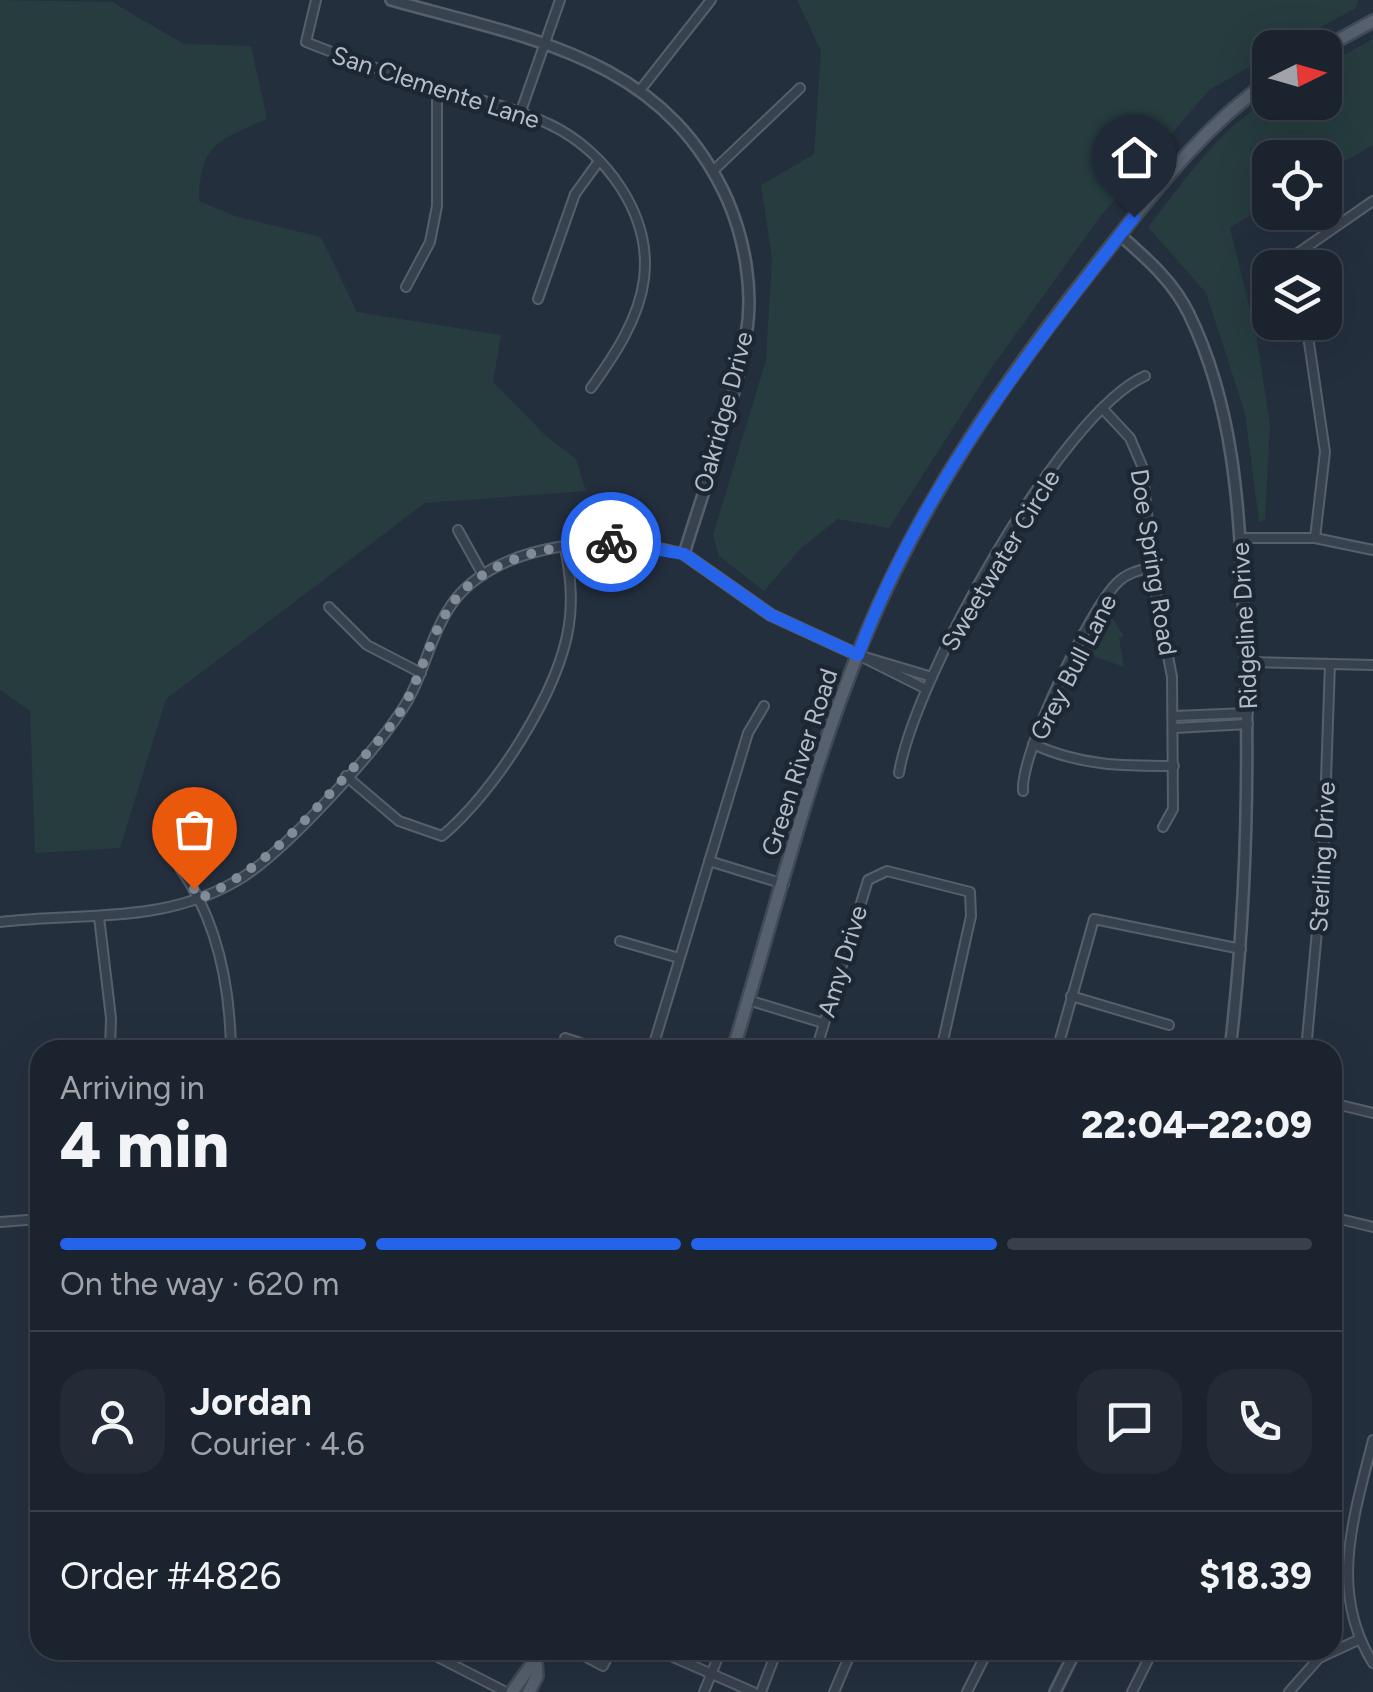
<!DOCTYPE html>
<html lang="en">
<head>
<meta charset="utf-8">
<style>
  :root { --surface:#1b232e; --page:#242b36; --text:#f1f3f6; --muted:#a0a4aa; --line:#39404a; --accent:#2563eb }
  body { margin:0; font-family:Figtree,sans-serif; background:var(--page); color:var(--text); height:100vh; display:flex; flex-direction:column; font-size:38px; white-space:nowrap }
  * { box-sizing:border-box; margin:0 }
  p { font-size:32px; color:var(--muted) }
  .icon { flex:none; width:55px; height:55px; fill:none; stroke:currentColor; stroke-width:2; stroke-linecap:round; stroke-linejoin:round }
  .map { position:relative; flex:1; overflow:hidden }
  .drawer { position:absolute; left:30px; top:1040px; width:1312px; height:620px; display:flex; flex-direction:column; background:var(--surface); border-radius:30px; box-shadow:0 10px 40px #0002,0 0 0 2px var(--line) }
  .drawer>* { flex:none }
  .needle { width:65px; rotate:85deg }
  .tools { position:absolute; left:1252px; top:30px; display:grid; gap:20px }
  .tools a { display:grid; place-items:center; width:90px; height:90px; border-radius:20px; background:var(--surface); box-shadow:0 10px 40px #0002,0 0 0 2px var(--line); font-size:50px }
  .pin { position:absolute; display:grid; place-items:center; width:85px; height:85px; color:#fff; margin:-102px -42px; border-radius:50% 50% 50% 0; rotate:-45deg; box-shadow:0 0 10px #0007 }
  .pin .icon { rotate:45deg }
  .courier { position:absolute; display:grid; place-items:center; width:100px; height:100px; margin:-50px; border:8px solid #2563eb; border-radius:50%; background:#fff; color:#222; box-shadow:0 2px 12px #0007 }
  .headline em { font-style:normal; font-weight:800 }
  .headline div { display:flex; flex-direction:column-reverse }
  .headline { display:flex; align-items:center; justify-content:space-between; height:170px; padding:0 30px }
  h1 { font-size:65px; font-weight:800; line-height:75px }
  .bar { display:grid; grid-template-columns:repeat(4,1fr); gap:15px 10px; align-content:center; height:120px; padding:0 30px }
  .bar i { height:12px; border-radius:8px; background:var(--line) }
  .bar .active { background:var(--accent) }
  .bar p { grid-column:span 4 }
  .line { display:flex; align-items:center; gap:25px; padding:0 30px; border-top:2px solid var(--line) }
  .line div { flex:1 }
  .round { display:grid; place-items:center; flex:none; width:105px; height:105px; border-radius:30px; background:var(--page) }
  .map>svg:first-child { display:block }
  .green { fill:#263c3f }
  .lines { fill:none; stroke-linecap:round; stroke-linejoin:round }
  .minor-casing { stroke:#565f6c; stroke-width:12 }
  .tertiary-casing { stroke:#565f6c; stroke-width:14 }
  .primary-casing { stroke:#414a57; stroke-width:16 }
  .minor { stroke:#38414e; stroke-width:8 }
  .tertiary { stroke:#38414e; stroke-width:9 }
  .primary { stroke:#56606e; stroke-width:11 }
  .done { stroke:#828b98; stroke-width:10; stroke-dasharray:0 18 }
  .route { stroke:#2563eb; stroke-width:12 }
  .labels { text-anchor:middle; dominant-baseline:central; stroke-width:9; stroke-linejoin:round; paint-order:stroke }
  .street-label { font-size:25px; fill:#b4bcc9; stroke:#1d2633 }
</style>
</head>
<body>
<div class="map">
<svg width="1373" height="1692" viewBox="0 0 1373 1692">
  <rect width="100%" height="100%" fill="#242f3e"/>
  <!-- green -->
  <g class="green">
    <path d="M 0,0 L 112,2 L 184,44 L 251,46 L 267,119 C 218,140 200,144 199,201 L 235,216 L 321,237 L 357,312 L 501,335 L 493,382 L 546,436 L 576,459 L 586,491 L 425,503 L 166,699 L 120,848 L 35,853 L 30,711 L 0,690 Z"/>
    <polygon points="797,0 1358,0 1356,8 1283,47 1270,48 1270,55 1209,90 1099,218 990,370 889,528 838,519 801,548 764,591 719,556 713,535 766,360 772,258 761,185 814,154 821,51"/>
    <path d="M 1373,39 L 1373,145 L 1325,172 L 1325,158 L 1270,158 L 1270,202 L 1230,228 L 1256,333 L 1270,425 L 1265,520 L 1259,522 L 1245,413 L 1206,293 L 1148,227 C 1178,190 1222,124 1266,103 C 1276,98 1309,102 1325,102 L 1325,65 Z"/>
    <polygon points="1108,612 1124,636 1119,638 1124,667 1085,653"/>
  </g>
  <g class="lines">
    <!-- minor casing -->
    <g class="minor-casing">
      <g id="minor">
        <path d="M 316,0 L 306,42 C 348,59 391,74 435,87 C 474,99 514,107 551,125 C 606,152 652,215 644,279 C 639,319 614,356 591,388"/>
        <polyline points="641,89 711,0"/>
        <polyline points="521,111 560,0"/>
        <polyline points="714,170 800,88"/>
        <polyline points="1297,268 1295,255 1373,201"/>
        <polyline points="406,287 430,242 437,206 437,88"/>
        <polyline points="538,299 575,194 599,161"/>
        <polyline points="1306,322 1325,452 1315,538"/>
        <polyline points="1103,409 1130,438 1142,466 1155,589 1172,677 1173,809 1163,827"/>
        <polyline points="458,530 483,575"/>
        <polyline points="1240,538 1315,538 1373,550"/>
        <polyline points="329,607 367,645 421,673"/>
        <polyline points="858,655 932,677"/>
        <polyline points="862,657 926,689"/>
        <polyline points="1246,662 1373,665"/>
        <polyline points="1174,716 1248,713"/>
        <polyline points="1175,728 1248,724"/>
        <path d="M 1033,744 C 1080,766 1123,766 1174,766"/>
        <path d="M 899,773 C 914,680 1060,414 1145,376"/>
        <path d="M 346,776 L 399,821 L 442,836 C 494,793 559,692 569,625 C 573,598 570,574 565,548"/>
        <path d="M 1023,791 C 1020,754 1090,608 1118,582 C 1128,572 1141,570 1153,567"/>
        <polyline points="709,861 784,884"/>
        <path d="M 180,868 C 218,921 230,986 231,1050"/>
        <polyline points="99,917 111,1018 110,1050"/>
        <path d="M 0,922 C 85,912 167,925 243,877 C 288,848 381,747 408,700 C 424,672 430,638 448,610 C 490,540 614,532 684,554"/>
        <polyline points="620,941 679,958"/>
        <polyline points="1071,996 1169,1025"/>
        <polyline points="748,1000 823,1023"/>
        <polyline points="565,1038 602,1050"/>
        <polyline points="652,1050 748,733 764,706"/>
        <polyline points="816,1050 868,880 887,871 970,892 971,916 941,1050"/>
        <polyline points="1057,1050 1094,919 1241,949"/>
        <polyline points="1306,1050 1323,866 1330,664"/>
        <polyline points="1332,1103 1373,1113"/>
        <polyline points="1332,1217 1373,1227"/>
        <polyline points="0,1222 40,1219"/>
        <path d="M 1373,1440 C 1354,1516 1328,1592 1373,1663"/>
        <polyline points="424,1650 506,1692"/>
        <polyline points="573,1650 603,1666 611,1650"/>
        <polyline points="657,1650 753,1692"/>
        <polyline points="704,1692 721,1650"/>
        <polyline points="761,1692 777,1650"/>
        <polyline points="834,1692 852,1650"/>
        <polyline points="967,1692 988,1650"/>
        <polyline points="1132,1692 1153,1650"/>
        <polyline points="1289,1692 1319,1658 1358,1640"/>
      </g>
    </g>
    <!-- tertiary casing -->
    <g class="tertiary-casing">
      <g id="tertiary">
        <path d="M 391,0 C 529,39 663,56 728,201 C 745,241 754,292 746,335 C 734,409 706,482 684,554 L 771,615 L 858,655"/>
        <path d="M 1120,235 C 1147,259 1173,281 1189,314 C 1236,411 1239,513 1244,618 C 1250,763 1247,906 1230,1050"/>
        <polyline points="1055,1692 1076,1650"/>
      </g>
    </g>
    <!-- primary casing -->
    <g class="primary-casing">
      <g id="primary">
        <polyline points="1324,48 1373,21"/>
        <path d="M 733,1050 C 775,913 809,771 864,639 C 921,500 1007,377 1099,261 C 1152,195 1200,129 1270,80"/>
        <polyline points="512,1692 542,1650"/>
        <polyline points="529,1692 537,1676 536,1661"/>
      </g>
    </g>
    <!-- minor -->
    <use href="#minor" class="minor"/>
    <!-- tertiary -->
    <use href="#tertiary" class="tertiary"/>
    <!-- primary -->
    <use href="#primary" class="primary"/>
  </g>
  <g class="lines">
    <!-- done -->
    <path class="done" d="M 194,889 L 199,899 C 260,871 300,827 344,778 C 361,759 380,741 395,720 C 419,686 426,645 448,610 C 479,558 555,544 611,542"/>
    <!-- route -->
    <path class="route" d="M 611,542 L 684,554 L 771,615 L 858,655 C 919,491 1028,353 1134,217"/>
  </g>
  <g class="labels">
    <!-- street labels -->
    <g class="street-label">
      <text transform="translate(436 87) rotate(18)">San Clemente Lane</text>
      <text transform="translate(723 412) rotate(-75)">Oakridge Drive</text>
      <text transform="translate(1000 560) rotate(-59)">Sweetwater Circle</text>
      <text transform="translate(1154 562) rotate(81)">Doe Spring Road</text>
      <text transform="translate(1244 626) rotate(-93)">Ridgeline Drive</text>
      <text transform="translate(1073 667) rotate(-63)">Grey Bull Lane</text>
      <text transform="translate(799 762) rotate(-72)">Green River Road</text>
      <text transform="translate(1322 857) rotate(-87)">Sterling Drive</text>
      <text transform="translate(842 961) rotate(-73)">Amy Drive</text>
    </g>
  </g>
</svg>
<div class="tools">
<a><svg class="needle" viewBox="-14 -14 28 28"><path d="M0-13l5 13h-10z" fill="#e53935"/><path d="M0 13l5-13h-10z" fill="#a0a4aa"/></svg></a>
<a><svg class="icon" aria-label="locate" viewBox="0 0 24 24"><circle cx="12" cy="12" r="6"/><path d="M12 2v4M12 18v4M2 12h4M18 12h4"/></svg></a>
<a><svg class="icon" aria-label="layers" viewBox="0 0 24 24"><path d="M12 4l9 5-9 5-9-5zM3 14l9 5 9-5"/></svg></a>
</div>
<div class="pin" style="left:194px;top:889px;background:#ea580c"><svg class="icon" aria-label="bag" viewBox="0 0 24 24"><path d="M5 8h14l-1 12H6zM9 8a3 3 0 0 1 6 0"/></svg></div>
<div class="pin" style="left:1134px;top:217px;background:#1f2937"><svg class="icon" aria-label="home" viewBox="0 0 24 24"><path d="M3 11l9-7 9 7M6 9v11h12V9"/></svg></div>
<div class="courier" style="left:611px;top:542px"><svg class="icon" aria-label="bike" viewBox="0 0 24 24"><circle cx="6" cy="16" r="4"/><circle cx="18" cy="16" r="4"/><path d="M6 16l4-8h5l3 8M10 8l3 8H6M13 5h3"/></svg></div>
<section class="drawer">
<div class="headline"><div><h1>4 min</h1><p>Arriving in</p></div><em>22:04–22:09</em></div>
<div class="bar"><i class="active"></i><i class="active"></i><i class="active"></i><i></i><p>On the way · 620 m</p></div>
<div class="line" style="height:180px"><a class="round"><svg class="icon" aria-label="person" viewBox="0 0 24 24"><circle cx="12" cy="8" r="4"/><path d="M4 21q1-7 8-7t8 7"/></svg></a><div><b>Jordan</b><p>Courier · 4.6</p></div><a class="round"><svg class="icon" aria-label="chat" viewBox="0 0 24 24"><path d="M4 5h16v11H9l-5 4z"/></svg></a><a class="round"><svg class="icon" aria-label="phone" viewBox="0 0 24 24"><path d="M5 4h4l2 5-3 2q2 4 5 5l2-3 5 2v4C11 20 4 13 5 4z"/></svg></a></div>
<div class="line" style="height:130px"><div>Order #4826</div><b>$18.39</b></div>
</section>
</div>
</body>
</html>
